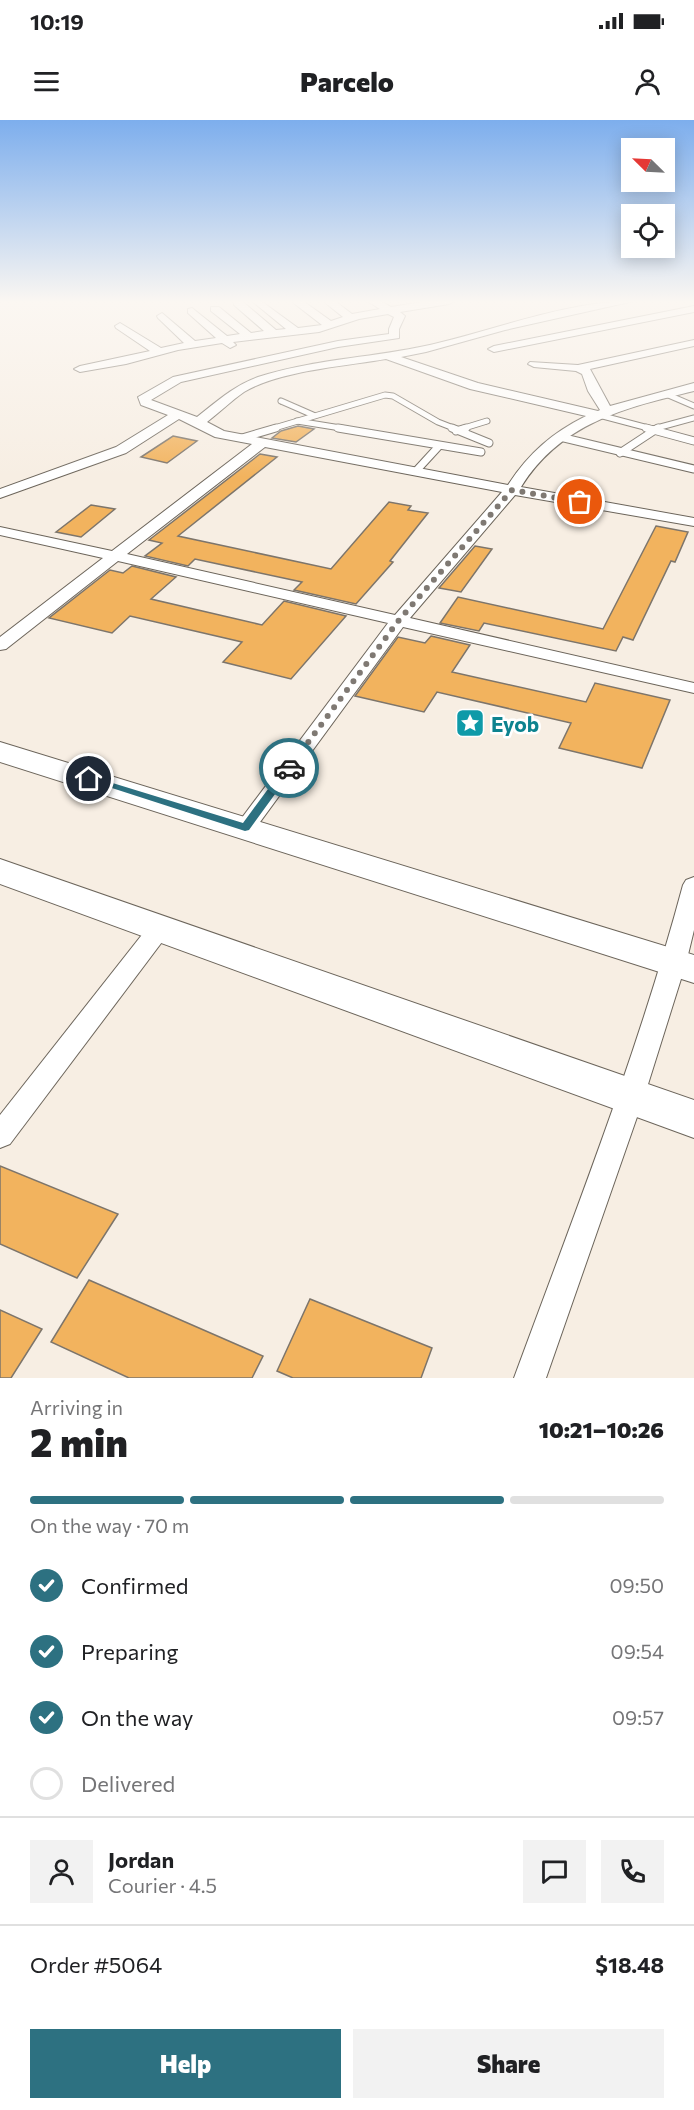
<!DOCTYPE html>
<html lang="en">
<head>
<meta charset="utf-8">
<style>
  :root { --surface:#fff; --page:#f2f2f2; --text:#202124; --muted:#757577; --line:#e0e0e0; --accent:#2d7181 }
  body { margin:0; font-family:Commissioner,sans-serif; background:var(--page); color:var(--text); height:100vh; display:flex; flex-direction:column; font-size:22px; white-space:nowrap }
  * { box-sizing:border-box; margin:0 }
  p { font-size:20px; color:var(--muted) }
  .icon { flex:none; width:33px; height:33px; fill:none; stroke:currentColor; stroke-width:2; stroke-linecap:round; stroke-linejoin:round }
  .map { position:relative; height:1258px; overflow:hidden }
  .drawer { display:flex; flex-direction:column; background:var(--surface); flex:1 }
  .drawer>* { flex:none }
  .needle { width:39px; rotate:294deg }
  .tools { position:absolute; left:621px; top:18px; display:grid; gap:12px }
  .tools a { display:grid; place-items:center; width:54px; height:54px; border-radius:0px; background:var(--surface); box-shadow:0 3px 15px #0003; font-size:30px }
  .pin { position:absolute; display:grid; place-items:center; width:51px; height:51px; color:#fff; margin:-26px; border:3px solid #fff; border-radius:50%; box-shadow:0 2px 6px #0007 }
  .courier { position:absolute; display:grid; place-items:center; width:60px; height:60px; margin:-30px; border:4px solid #2d7181; border-radius:50%; background:#fff; color:#222; box-shadow:0 2px 8px #0007 }
  .overview em { font-style:normal; font-weight:800 }
  .overview div { display:flex; flex-direction:column-reverse }
  .overview { display:flex; align-items:center; justify-content:space-between; height:102px; padding:0 30px }
  h1 { font-size:39px; font-weight:800; line-height:45px }
  .bar { display:grid; grid-template-columns:repeat(4,1fr); gap:9px 6px; align-content:center; height:72px; padding:0 30px }
  .bar i { height:8px; border-radius:4px; background:var(--line) }
  .bar .selected { background:var(--accent) }
  .bar p { grid-column:span 4 }
  .line { display:flex; align-items:center; gap:15px; padding:0 30px; border-top:2px solid var(--line) }
  .line div { flex:1 }
  .round { display:grid; place-items:center; flex:none; width:63px; height:63px; border-radius:0px; background:var(--page) }
  ol { padding:0 30px; list-style:none }
  li { display:flex; align-items:center; gap:18px; height:66px }
  li p { margin-inline-start:auto }
  li .icon { padding:6px; border-radius:50%; background:var(--accent); color:#fff; stroke-width:4 }
  li:last-child { color:var(--muted) }
  li i { width:33px; height:33px; border:3px solid var(--line); border-radius:50% }
  .primary-button { display:flex; gap:12px; margin-top:auto; padding:12px 30px }
  .primary-button a { flex:1; height:69px; border-radius:0px; background:var(--accent); color:#fff; font-size:24px; font-weight:800; line-height:69px; text-align:center }
  .primary-button a+a { background:var(--page); color:var(--text) }
  .status { display:flex; justify-content:space-between; align-items:center; height:42px; padding:0 30px; background:var(--surface); direction:ltr }
  .status svg { height:16px; fill:currentColor }
  header { display:flex; justify-content:space-between; align-items:center; height:78px; padding:0 30px; background:var(--surface); font-size:27px; font-weight:800 }
  .map>svg:first-child { display:block }
  .building { fill:#f2b35e; stroke:#7d756b; stroke-width:1.5 }
  .lines { fill:none; stroke-linecap:round; stroke-linejoin:round }
  .service-far1-casing { stroke:#6c655b; stroke-width:7 }
  .service-casing { stroke:#6c655b; stroke-width:9 }
  .minor-casing { stroke:#6c655b; stroke-width:2 }
  .trunk-casing { stroke:#6c655b; stroke-width:2 }
  .service-far1 { stroke:#fff; stroke-width:5 }
  .service { stroke:#fff; stroke-width:7 }
  .minor { fill:#fff; fill-rule:evenodd }
  .trunk { fill:#fff; fill-rule:evenodd }
  .route { fill:#2d7181 }
  .done { stroke:#7f7973; stroke-width:6; stroke-dasharray:0 10.8 }
  .labels { text-anchor:middle; dominant-baseline:central; stroke-width:5; stroke-linejoin:round; paint-order:stroke }
  .culture-label { font-size:21px; font-weight:bold; fill:#0d838f; stroke:#fff; text-anchor:start }
</style>
</head>
<body>
<div class="status"><b>10:19</b><svg viewBox="0 0 49 12"><path d="M0 12V9h3v3zM5 12V6h3v6zM10 12V3h3v9zM15 12V0h3v12zM26 1h20v11H26zM47 4h2v5h-2z"/></svg></div>
<header><svg class="icon" aria-label="menu" viewBox="0 0 24 24"><path d="M4 6h16M4 12h16M4 18h16"/></svg>Parcelo<svg class="icon" aria-label="person" viewBox="0 0 24 24"><circle cx="12" cy="8" r="4"/><path d="M4 21q1-7 8-7t8 7"/></svg></header>
<div class="map">
<svg width="694" height="1258" viewBox="0 0 694 1258">
  <rect width="100%" height="100%" fill="#f7eee3"/>
  <!-- building -->
  <g class="building">
    <polygon points="298,306 314,309 296,322 272,318 281,311"/>
    <polygon points="173,316 197,321 167,343 141,337"/>
    <polygon points="260,334 277,337 178,416 331,449 389,382 411,386 408,390 428,393 390,441 393,442 356,484 294,470 302,462 195,439 188,446 145,436 162,423 149,420"/>
    <polygon points="91,385 115,389 81,417 56,412"/>
    <polygon points="656,406 688,412 675,442 671,441 633,520 623,517 616,531 484,503 479,511 440,503 458,477 603,509"/>
    <polygon points="475,426 492,429 461,472 439,468"/>
    <polygon points="132,446 176,457 151,479 262,505 284,481 346,496 291,559 223,542 242,522 130,496 112,513 49,498 110,450 123,453"/>
    <polygon points="431,516 470,525 452,552 586,582 595,563 670,580 642,648 559,628 571,603 437,572 424,592 355,576 398,517 425,523"/>
    <polygon points="0,1046 118,1094 77,1158 0,1124"/>
    <polygon points="89,1160 263,1236 252,1258 129,1258 51,1222"/>
    <polygon points="310,1179 432,1228 421,1258 293,1258 277,1251"/>
    <polygon points="0,1190 42,1209 11,1258 0,1258"/>
  </g>
  <g class="lines">
    <!-- service-far1 casing -->
    <g class="service-far1-casing">
      <g id="service-far1">
        <polyline points="666,274 694,286"/>
        <polyline points="281,281 313,295"/>
        <polyline points="599,295 652,309"/>
        <polyline points="297,301 347,309"/>
        <polyline points="271,309 385,275 393,276 438,302 456,309"/>
        <polyline points="461,309 487,301"/>
        <polyline points="653,309 694,298"/>
      </g>
    </g>
    <!-- service casing -->
    <g class="service-casing">
      <g id="service">
        <polyline points="338,308 481,332"/>
        <polyline points="452,308 489,323"/>
        <polyline points="646,308 694,321"/>
        <polyline points="456,311 466,308"/>
        <polyline points="560,317 694,349"/>
        <polyline points="242,318 276,308"/>
        <polyline points="620,333 658,308"/>
        <polyline points="416,351 439,326"/>
      </g>
    </g>
    <!-- minor casing -->
    <g class="minor-casing">
      <g id="minor">
        <path d="M 234,181 L 242,181 L 276,210 L 286,209 L 252,181 L 261,181 L 298,208 L 322,205 L 291,181 L 303,181 L 331,201 L 343,197 L 323,181 L 335,181 L 352,194 L 380,189 L 367,181 L 380,181 L 391,187 L 429,181 L 454,181 L 449,184 L 400,192 L 405,196 L 399,209 L 399,218 L 338,227 L 181,262 L 151,280 L 197,297 C 216,282 235,265 258,257 C 311,240 366,238 420,227 C 488,213 563,181 634,181 L 505,210 L 426,232 L 401,237 L 478,263 L 598,291 L 600,290 L 588,271 L 582,254 L 576,251 L 534,247 L 528,244 L 530,242 L 578,245 L 694,220 L 694,226 L 590,249 L 610,286 L 694,263 L 694,271 C 624,288 561,303 521,367 L 694,398 L 694,406 L 515,375 L 410,498 L 694,563 L 694,573 L 403,507 L 252,713 L 245,715 L 238,713 L 234,708 L 238,703 L 388,503 L 118,441 L 6,529 L 0,530 L 0,517 L 103,438 L 0,415 L 0,407 L 112,431 L 252,324 L 215,317 L 179,299 L 126,333 L 0,378 L 0,369 L 116,327 L 168,295 L 141,285 L 138,277 L 173,257 L 338,221 L 389,214 L 389,209 L 394,197 L 388,194 L 359,199 L 319,212 L 233,222 L 236,225 L 230,228 L 222,223 L 178,230 L 126,244 L 80,252 L 74,249 L 80,246 L 150,231 L 116,208 L 115,206 L 120,203 L 161,228 L 184,223 L 158,198 L 157,196 L 162,193 L 195,221 L 216,218 L 188,193 L 188,189 L 192,188 L 227,216 L 240,214 L 211,191 L 211,187 L 219,187 L 251,213 L 264,211 L 234,185 ZM 386,239 L 470,269 L 586,296 C 552,313 529,333 508,365 L 224,311 L 207,302 C 220,292 231,281 244,272 C 278,251 346,246 386,239 ZM 265,327 L 502,372 L 395,495 L 127,434 Z"/>
        <polygon points="694,186 694,192 494,232 488,229 494,226"/>
        <path d="M 694,757 L 694,810 L 686,843 L 644,977 L 546,1258 L 514,1258 C 574,1095 638,933 683,765 L 686,760 Z"/>
        <polygon points="160,800 168,802 172,808 168,814 10,1024 0,1028 0,995 152,802"/>
      </g>
    </g>
    <!-- trunk casing -->
    <g class="trunk-casing">
      <g id="trunk">
        <polygon points="0,622 694,835 694,863 0,642"/>
        <polygon points="0,739 694,980 694,1018 0,764"/>
      </g>
    </g>
    <!-- service-far1 -->
    <use href="#service-far1" class="service-far1"/>
    <!-- service -->
    <use href="#service" class="service"/>
    <!-- minor -->
    <use href="#minor" class="minor"/>
    <!-- trunk -->
    <use href="#trunk" class="trunk"/>
  </g>
  <!-- sky -->
  <linearGradient id="sky" x2="0" y2="1"><stop stop-color="#7daeed"/><stop offset="0.51" stop-color="#fbf7f2"/><stop offset="1" stop-color="#fbf7f2" stop-opacity="0"/></linearGradient>
  <rect width="694" height="357" fill="url(#sky)"/>
  <!-- route -->
  <polygon class="route" points="285,646 294,648 249,710 245,711 84,659 93,657 243,703"/>
  <g class="lines">
    <!-- done -->
    <polyline class="done" points="289,648 399,500 512,370 580,382"/>
  </g>
  <!-- icons -->
  <defs>
    <g id="sight-square" transform="scale(1.5)"><rect x="-9" y="-9" width="18" height="18" rx="4" fill="#0f9aa8" stroke="#fff"/><path d="M0-6L1.8-2.2L6-1.7L2.9 1.2L3.7 5.4L0 3.3L-3.7 5.4L-2.9 1.2L-6-1.7L-1.8-2.2Z" fill="#fff"/></g>
  </defs>
  <g fill-rule="evenodd">
    <use href="#sight-square" x="470" y="603"/>
  </g>
  <g class="labels">
    <!-- culture labels -->
    <g class="culture-label">
      <text x="491" y="603">Eyob</text>
    </g>
  </g>
</svg>
<div class="tools">
<a><svg class="needle" viewBox="-14 -14 28 28"><path d="M0-13l5 13h-10z" fill="#e53935"/><path d="M0 13l5-13h-10z" fill="#757577"/></svg></a>
<a><svg class="icon" aria-label="locate" viewBox="0 0 24 24"><circle cx="12" cy="12" r="6"/><path d="M12 2v4M12 18v4M2 12h4M18 12h4"/></svg></a>
</div>
<div class="pin" style="left:580px;top:382px;background:#ea580c"><svg class="icon" aria-label="bag" viewBox="0 0 24 24"><path d="M5 8h14l-1 12H6zM9 8a3 3 0 0 1 6 0"/></svg></div>
<div class="pin" style="left:89px;top:659px;background:#1f2937"><svg class="icon" aria-label="home" viewBox="0 0 24 24"><path d="M3 11l9-7 9 7M6 9v11h12V9"/></svg></div>
<div class="courier" style="left:289px;top:648px"><svg class="icon" aria-label="car" viewBox="0 0 24 24"><path d="M5 17H2v-5l4-1 3-4h7l3 4 3 1v5h-3M9 17h6M6 11h13"/><circle cx="7" cy="17" r="2"/><circle cx="17" cy="17" r="2"/></svg></div>
</div>
<section class="drawer">
<div class="overview"><div><h1>2 min</h1><p>Arriving in</p></div><em>10:21–10:26</em></div>
<div class="bar"><i class="selected"></i><i class="selected"></i><i class="selected"></i><i></i><p>On the way · 70 m</p></div>
<ol>
<li><svg class="icon" aria-label="check" viewBox="0 0 24 24"><path d="M5 12l5 5 9-10"/></svg>Confirmed<p>09:50</p></li>
<li><svg class="icon" aria-label="check" viewBox="0 0 24 24"><path d="M5 12l5 5 9-10"/></svg>Preparing<p>09:54</p></li>
<li><svg class="icon" aria-label="check" viewBox="0 0 24 24"><path d="M5 12l5 5 9-10"/></svg>On the way<p>09:57</p></li>
<li><i></i>Delivered</li>
</ol>
<div class="line" style="height:108px"><a class="round"><svg class="icon" aria-label="person" viewBox="0 0 24 24"><circle cx="12" cy="8" r="4"/><path d="M4 21q1-7 8-7t8 7"/></svg></a><div><b>Jordan</b><p>Courier · 4.5</p></div><a class="round"><svg class="icon" aria-label="chat" viewBox="0 0 24 24"><path d="M4 5h16v11H9l-5 4z"/></svg></a><a class="round"><svg class="icon" aria-label="phone" viewBox="0 0 24 24"><path d="M5 4h4l2 5-3 2q2 4 5 5l2-3 5 2v4C11 20 4 13 5 4z"/></svg></a></div>
<div class="line" style="height:78px"><div>Order #5064</div><b>$18.48</b></div>
<div class="primary-button"><a>Help</a><a>Share</a></div>
</section>
</body>
</html>
